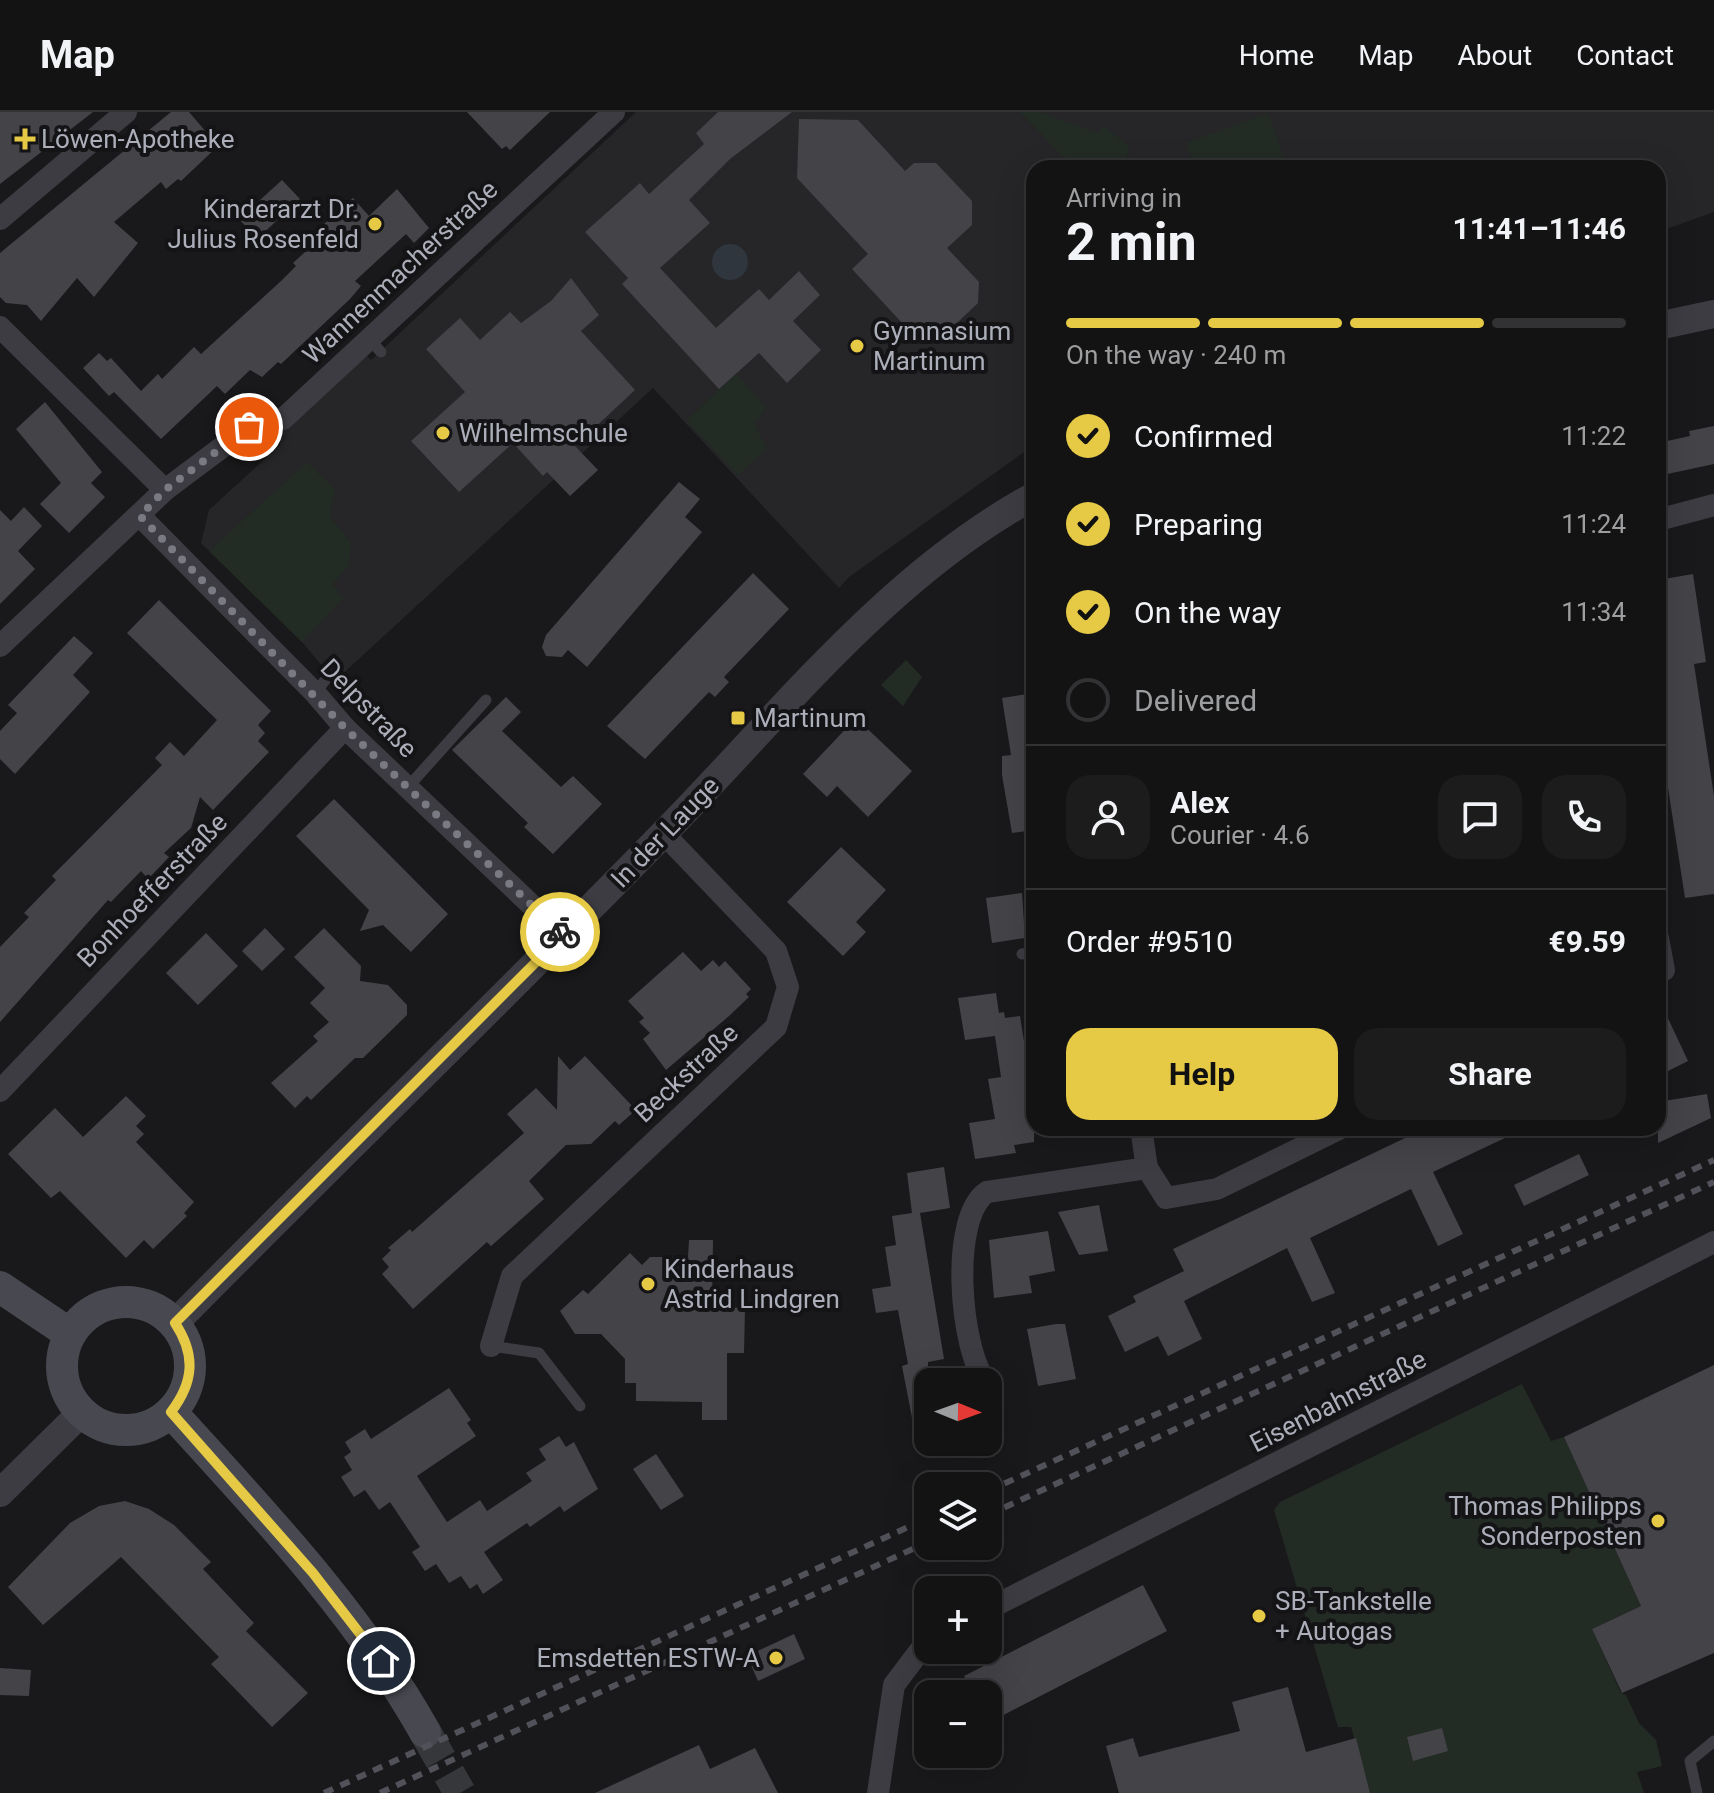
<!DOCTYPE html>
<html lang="en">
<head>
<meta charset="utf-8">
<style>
  :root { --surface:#131314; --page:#1c1c1d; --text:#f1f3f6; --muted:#9d9ea0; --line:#323234; --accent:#e6ca46 }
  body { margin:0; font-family:Roboto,sans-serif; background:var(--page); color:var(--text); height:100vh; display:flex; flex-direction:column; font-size:30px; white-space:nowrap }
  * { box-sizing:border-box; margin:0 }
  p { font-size:26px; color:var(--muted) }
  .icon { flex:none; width:44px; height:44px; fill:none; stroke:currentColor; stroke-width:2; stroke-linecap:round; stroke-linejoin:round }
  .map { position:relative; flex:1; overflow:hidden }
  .drawer { position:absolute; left:1026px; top:48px; width:640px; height:976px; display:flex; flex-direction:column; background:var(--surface); border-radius:24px; box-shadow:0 8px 32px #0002,0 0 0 2px var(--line) }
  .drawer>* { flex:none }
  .needle { width:52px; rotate:91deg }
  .tools { position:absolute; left:914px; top:1256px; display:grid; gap:16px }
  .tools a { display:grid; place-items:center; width:88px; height:88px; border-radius:16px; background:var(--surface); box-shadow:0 8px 32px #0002,0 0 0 2px var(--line); font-size:40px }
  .pin { position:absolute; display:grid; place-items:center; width:68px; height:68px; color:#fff; margin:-34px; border:4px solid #fff; border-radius:50%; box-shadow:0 2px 8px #0007 }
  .courier { position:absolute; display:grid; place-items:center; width:80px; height:80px; margin:-40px; border:6px solid #e6ca46; border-radius:50%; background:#fff; color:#222; box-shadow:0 2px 10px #0007 }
  .summary em { font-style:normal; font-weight:700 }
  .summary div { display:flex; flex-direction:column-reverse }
  .summary { display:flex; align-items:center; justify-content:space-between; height:136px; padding:0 40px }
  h1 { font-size:52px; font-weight:700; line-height:60px }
  .bar { display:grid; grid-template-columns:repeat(4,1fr); gap:12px 8px; align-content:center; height:96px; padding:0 40px }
  .bar i { height:10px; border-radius:6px; background:var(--line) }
  .bar .active { background:var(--accent) }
  .bar p { grid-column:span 4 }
  .line { display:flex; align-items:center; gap:20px; padding:0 40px; border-top:2px solid var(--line) }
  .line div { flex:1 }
  .round { display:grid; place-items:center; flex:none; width:84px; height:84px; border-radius:24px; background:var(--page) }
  ol { padding:0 40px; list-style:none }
  li { display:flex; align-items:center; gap:24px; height:88px }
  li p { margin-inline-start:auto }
  li .icon { padding:8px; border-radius:50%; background:var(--accent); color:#111; stroke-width:4 }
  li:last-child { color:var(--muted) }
  li i { width:44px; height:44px; border:4px solid var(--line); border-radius:50% }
  .primary-button { display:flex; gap:16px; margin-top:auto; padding:16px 40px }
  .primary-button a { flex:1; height:92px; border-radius:24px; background:var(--accent); color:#111; font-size:32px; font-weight:700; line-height:92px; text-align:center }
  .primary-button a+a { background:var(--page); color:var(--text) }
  header { display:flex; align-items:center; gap:48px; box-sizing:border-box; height:112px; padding:0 40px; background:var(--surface); border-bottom:2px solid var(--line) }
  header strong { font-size:38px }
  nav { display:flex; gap:44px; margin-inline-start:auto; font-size:28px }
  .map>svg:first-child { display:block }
  .built { fill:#262528 }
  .green { fill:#232b25 }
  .water { fill:#30363e }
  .building { fill:#444348 }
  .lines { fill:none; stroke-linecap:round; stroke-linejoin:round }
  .secondary-tunnel { stroke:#36373b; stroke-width:32; stroke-dasharray:32 16; stroke-linecap:butt }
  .service { stroke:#3c3c42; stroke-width:11 }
  .minor { stroke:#3c3c42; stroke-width:22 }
  .tertiary { stroke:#3c3c42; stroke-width:28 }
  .secondary { stroke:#484950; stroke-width:32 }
  .rail { stroke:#515259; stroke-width:6; stroke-dasharray:10 8; stroke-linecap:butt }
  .done { stroke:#797a82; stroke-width:8; stroke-dasharray:0 14.4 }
  .route { stroke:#e6ca46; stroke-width:10 }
  .poi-dot { fill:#e6ca46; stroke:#141416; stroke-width:3 }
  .labels { text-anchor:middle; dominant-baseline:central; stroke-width:8; stroke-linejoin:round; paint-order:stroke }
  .poi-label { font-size:26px; fill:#acaeba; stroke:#141416; text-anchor:start }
  .street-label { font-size:26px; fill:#acaeba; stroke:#141416 }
</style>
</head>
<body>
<header>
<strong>Map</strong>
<nav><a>Home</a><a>Map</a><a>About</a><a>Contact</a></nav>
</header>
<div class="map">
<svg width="1714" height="1681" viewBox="0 0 1714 1681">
  <rect width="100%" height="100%" fill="#19191b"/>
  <!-- built -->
  <polygon class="built" points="636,0 1714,0 1714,100 1658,120 1658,56 1034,56 1034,333 849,465 839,476 653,276 335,569 302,530 201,431 209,398 280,333 283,307 360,236 371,248"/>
  <!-- green -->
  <g class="green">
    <polygon points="1020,0 1040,0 1098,21 1103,14 1130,34 1123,56 1068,56 1069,51"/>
    <polygon points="1268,1 1288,56 1195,56 1186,31"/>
    <polygon points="736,261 766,295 755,313 767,337 738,363 686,309"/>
    <polygon points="307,350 335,377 330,405 351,430 349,453 333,472 344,486 302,530 209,439"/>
    <polygon points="906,548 922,565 903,594 881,573"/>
    <polygon points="1522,1272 1551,1329 1564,1325 1641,1494 1592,1517 1621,1581 1626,1583 1639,1611 1656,1628 1662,1654 1637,1660 1644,1681 1370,1681 1351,1615 1338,1615 1274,1398 1280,1390"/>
  </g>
  <!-- water -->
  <circle class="water" cx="730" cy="150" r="18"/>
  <!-- building -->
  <g class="building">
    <polygon points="0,0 93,0 0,72"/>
    <polygon points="171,0 189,0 218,34 181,69 178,67 166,77 161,70 114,110 138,131 94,185 77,166 41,209 27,193 6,191 0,185 0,141"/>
    <polygon points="467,0 550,0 510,38 506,34 502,37"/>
    <polygon points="718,0 792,0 730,47 689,88 710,111 660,156 716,216 759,177 769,188 799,159 820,183 793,209 821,238 787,271 759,241 719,277 622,172 628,166 585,120 640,71 649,82 704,32 696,21"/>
    <polygon points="799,7 858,8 905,59 914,51 936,51 972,89 972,113 947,136 979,170 978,191 939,228 917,227 852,157 868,142 797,66"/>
    <polygon points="282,68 300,87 257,127 239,107"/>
    <polygon points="397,77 429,116 414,131 406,122 355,169 361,174 350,187 281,252 278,250 262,265 250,258 225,282 217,274 161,327 114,280 109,284 83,256 99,241 107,249 111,246 141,279 158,262 162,267 194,235 201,242 281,169 296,154 293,151 329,118 324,112 353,86 369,104"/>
    <polygon points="571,166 599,203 581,219 635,278 575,334 598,358 570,384 547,360 543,364 513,331 459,380 411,329 465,280 426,237 460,206 480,228 510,200 521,211 551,189"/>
    <polygon points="45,290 102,360 91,371 105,385 69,421 40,392 61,371 16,317"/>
    <polygon points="1714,314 1714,352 1658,364 1658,331 1690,324 1689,319"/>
    <polygon points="679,370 700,387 685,405 702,420 587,555 568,538 562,545 546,544 542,535 546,523"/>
    <polygon points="24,395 42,414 18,439 35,457 0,492 0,398 11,409"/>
    <polygon points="753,461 789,497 724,565 729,570 715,585 709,580 645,647 607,614"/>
    <polygon points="1693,462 1706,550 1694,552 1714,684 1714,782 1685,786 1658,611 1658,468"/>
    <polygon points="159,488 271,599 258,613 265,621 258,629 269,640 213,698 200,685 191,716 164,741 169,745 148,767 141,759 111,790 108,788 0,910 0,835 29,805 24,801 56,768 52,764 162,653 155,646 170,630 184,644 217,608 127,521"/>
    <polygon points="74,524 93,541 73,563 90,580 15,662 0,647 0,619 17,601 8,593"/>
    <polygon points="1034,581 1034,718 1012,721 1002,663 1002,644 1011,643 1002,586"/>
    <polygon points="506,585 521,600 502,619 561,675 573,664 602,692 553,742 524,715 528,711 452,638"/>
    <polygon points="856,606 912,659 868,705 837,674 827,685 803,662"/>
    <polygon points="334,687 448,802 411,840 383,813 360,819 369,798 296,724"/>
    <polygon points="841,735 886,778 856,810 866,820 843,844 787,790"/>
    <polygon points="1022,781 1025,826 992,831 986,786"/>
    <polygon points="265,816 285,837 262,859 242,839"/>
    <polygon points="324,816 361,854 360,869 388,873 407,893 407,903 363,946 355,946 311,988 307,984 295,996 271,971 318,929 313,924 329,910 310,891 325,876 294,845"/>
    <polygon points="206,821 238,854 198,893 166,861"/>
    <polygon points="683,840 701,859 713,848 719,855 725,849 751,877 746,882 749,885 729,904 666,958 643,927 650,921 639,910 644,906 628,889"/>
    <polygon points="996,881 999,901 1004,900 1005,906 1020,904 1029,961 1034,960 1034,1030 1014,1033 1016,1041 975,1047 969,1011 995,1007 988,967 1001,965 995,924 965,928 958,886"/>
    <polygon points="1658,885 1688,949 1658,964"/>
    <polygon points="558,944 570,958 585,944 636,998 619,1013 615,1009 591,1032 566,1033 529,1069 544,1087 491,1134 487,1130 413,1197 382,1162 389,1155 382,1147 391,1138 388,1136 410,1117 412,1120 524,1021 507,1002 536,976 557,998"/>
    <polygon points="1707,982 1711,1006 1658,1031 1658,990"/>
    <polygon points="126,984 146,1004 136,1014 144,1022 136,1030 194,1090 184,1101 187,1104 153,1137 144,1128 126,1146 60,1079 51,1086 8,1042 55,996 83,1025"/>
    <polygon points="1426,1016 1526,1016 1433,1060 1463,1122 1438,1134 1411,1077 1310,1126 1335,1181 1312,1190 1287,1136 1184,1189 1202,1227 1168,1244 1158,1224 1125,1240 1108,1204 1136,1190 1133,1184 1184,1159 1173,1137"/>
    <polygon points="1579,1042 1589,1063 1524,1094 1514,1073"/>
    <polygon points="944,1055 950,1096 920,1101 944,1247 928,1250 928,1331 917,1332 902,1254 908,1252 898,1198 876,1201 872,1177 891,1174 885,1135 896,1133 892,1104 912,1101 907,1061"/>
    <polygon points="1099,1093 1108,1139 1079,1143 1058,1100"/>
    <polygon points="1048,1119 1055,1159 1029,1164 1032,1181 994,1186 989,1128"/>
    <polygon points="689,1128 713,1128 712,1195 745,1196 744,1241 727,1241 727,1308 702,1308 702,1290 636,1289 636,1271 625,1271 625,1247 601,1222 575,1222 560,1199 583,1178 588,1182 630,1141 642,1153 650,1145 688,1145"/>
    <polygon points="1056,1212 1065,1212 1076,1267 1038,1274 1027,1217"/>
    <polygon points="1714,1253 1714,1541 1622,1581 1592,1517 1641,1494 1564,1325"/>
    <polygon points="449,1276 471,1308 467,1311 476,1324 417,1364 447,1410 480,1388 487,1399 532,1369 526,1361 546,1348 539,1337 559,1324 566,1335 574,1330 598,1377 564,1400 560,1394 530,1415 527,1411 484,1440 503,1468 483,1482 477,1472 470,1477 461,1464 449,1471 436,1452 425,1459 412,1440 420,1435 390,1390 379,1398 365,1378 354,1385 341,1365 352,1358 344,1345 351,1340 345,1330 365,1317 371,1327"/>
    <polygon points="656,1342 684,1384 661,1398 633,1357"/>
    <polygon points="125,1389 149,1397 174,1413 211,1450 203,1457 254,1511 246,1519 308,1581 272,1615 211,1552 219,1545 121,1445 43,1513 8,1475 70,1411 99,1394"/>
    <polygon points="1143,1473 1167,1519 988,1611 988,1582 973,1582 964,1564"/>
    <polygon points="794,1522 805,1547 758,1569 747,1544"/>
    <polygon points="0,1556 31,1558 29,1584 0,1583"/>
    <polygon points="1288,1575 1306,1640 1356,1626 1370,1681 1119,1681 1106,1634 1133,1626 1139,1645 1240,1619 1232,1590"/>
    <polygon points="1442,1616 1448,1639 1413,1649 1407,1625"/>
    <polygon points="699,1633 710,1657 755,1636 778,1681 595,1681"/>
  </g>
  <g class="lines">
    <!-- secondary-tunnel -->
    <polyline class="secondary-tunnel" points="425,1620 460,1681"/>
    <!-- service -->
    <g class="service">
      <polyline points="369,227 381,240"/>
      <polyline points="315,581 330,562"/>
      <polyline points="408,675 486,588"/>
      <polyline points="1022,842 1034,840"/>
      <polyline points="491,1234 539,1241 580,1294"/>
      <polyline points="1697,1681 1690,1649 1714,1629"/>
    </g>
    <!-- minor -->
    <g class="minor">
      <polyline points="0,107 126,0"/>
      <polyline points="0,215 165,378"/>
      <polyline points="140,404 315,581 345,616 563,823"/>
      <polyline points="1658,408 1714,393"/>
      <polyline points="0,534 165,378 249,315 283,307 614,0"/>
      <polyline points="1658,826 1664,858 1658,861"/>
      <polyline points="0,979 345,616"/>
      <polyline points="1141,1016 1147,1056 1166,1086 1217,1077 1341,1016"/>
      <polyline points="491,1234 512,1164 776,915 788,875 776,839 664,722"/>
      <path d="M 986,1270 C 960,1237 949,1105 987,1080 L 1147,1056"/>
      <polyline points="988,1497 1714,1130"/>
      <polyline points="878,1681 894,1573 928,1528"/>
    </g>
    <!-- tertiary -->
    <g class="tertiary">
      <polyline points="1658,214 1714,202"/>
      <path d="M 175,1211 C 337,1046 504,886 665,720 C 780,603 888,463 1034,384"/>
      <polyline points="0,1381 81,1301"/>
    </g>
    <!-- secondary -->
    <g class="secondary">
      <polyline points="0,1175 70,1222"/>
      <circle cx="126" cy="1254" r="64"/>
      <path d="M 171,1300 C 262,1400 359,1502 425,1620"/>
    </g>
    <!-- rail -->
    <g class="rail">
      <polyline points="988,1379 1714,1048"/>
      <polyline points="988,1403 1714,1070"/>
      <polyline points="324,1681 928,1406"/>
      <polyline points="380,1681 928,1430"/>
    </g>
  </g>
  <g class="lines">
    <!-- done -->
    <polyline class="done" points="249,315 165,378 140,404 345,616 560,820"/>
    <!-- route -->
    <path class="route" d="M 381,1549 L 313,1461 L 171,1300 C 194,1270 196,1243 175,1211 L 563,823 L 560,820"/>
  </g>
  <!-- markers -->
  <g class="poi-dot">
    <path d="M21 15h8v8h8v8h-8v8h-8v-8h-8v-8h8z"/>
    <circle cx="375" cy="112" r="8"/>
    <circle cx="857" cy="234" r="8"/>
    <circle cx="443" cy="321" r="8"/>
    <rect x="730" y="598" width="16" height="16" rx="4"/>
    <circle cx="648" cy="1172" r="8"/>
    <circle cx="1658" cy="1409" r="8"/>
    <circle cx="1259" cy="1504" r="8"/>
    <circle cx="776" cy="1546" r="8"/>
  </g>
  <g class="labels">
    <!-- poi labels -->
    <g class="poi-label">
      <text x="41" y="27">Löwen-Apotheke</text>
      <text x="359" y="97" text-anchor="end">Kinderarzt Dr.<tspan x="359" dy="30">Julius Rosenfeld</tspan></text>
      <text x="873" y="219">Gymnasium<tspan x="873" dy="30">Martinum</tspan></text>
      <text x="459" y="321">Wilhelmschule</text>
      <text x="754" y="606">Martinum</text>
      <text x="664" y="1157">Kinderhaus<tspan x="664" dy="30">Astrid Lindgren</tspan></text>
      <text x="1642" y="1394" text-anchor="end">Thomas Philipps<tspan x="1642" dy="30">Sonderposten</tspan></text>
      <text x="1275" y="1489">SB-Tankstelle<tspan x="1275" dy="30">+ Autogas</tspan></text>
      <text x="760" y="1546" text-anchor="end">Emsdetten ESTW-A</text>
    </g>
    <!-- street labels -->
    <g class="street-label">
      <text transform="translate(400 160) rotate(-43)">Wannenmacherstraße</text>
      <text transform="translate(369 596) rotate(46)">Delpstraße</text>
      <text transform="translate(665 720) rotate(-46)">In der Lauge</text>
      <text transform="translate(152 778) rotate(-46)">Bonhoefferstraße</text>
      <text transform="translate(686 961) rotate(-43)">Beckstraße</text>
      <text transform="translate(1338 1289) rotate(-27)">Eisenbahnstraße</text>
    </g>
  </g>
</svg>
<div class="tools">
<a><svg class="needle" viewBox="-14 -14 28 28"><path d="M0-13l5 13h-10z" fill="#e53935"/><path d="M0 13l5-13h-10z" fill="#9d9ea0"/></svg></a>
<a><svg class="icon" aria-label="layers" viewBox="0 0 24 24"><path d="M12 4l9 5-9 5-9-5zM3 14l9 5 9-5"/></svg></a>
<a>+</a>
<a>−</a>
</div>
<div class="pin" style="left:249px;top:315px;background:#ea580c"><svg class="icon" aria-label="bag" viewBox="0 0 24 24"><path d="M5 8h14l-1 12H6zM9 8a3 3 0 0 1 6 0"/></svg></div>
<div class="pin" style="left:381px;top:1549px;background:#1f2937"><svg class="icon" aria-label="home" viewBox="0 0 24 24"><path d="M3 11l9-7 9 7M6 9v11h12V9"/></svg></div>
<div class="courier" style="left:560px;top:820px"><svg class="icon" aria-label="bike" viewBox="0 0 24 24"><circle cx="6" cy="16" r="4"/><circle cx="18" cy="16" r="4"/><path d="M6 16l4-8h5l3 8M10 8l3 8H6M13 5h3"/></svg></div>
<section class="drawer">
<div class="summary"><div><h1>2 min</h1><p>Arriving in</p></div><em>11:41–11:46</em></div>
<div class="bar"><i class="active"></i><i class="active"></i><i class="active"></i><i></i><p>On the way · 240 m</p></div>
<ol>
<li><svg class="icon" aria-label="check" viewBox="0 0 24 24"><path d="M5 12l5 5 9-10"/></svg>Confirmed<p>11:22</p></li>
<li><svg class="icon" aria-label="check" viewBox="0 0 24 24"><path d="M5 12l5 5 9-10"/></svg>Preparing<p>11:24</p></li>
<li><svg class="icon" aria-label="check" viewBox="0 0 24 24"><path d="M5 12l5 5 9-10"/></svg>On the way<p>11:34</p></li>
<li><i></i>Delivered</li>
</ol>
<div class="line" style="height:144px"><a class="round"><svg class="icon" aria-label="person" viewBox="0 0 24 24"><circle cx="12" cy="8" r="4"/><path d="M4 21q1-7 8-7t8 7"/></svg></a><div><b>Alex</b><p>Courier · 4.6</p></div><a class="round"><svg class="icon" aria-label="chat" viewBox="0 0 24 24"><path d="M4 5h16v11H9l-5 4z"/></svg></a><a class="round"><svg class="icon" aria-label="phone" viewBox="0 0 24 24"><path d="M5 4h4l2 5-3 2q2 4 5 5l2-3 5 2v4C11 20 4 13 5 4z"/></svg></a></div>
<div class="line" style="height:104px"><div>Order #9510</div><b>€9.59</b></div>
<div class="primary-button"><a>Help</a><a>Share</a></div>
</section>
</div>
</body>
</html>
